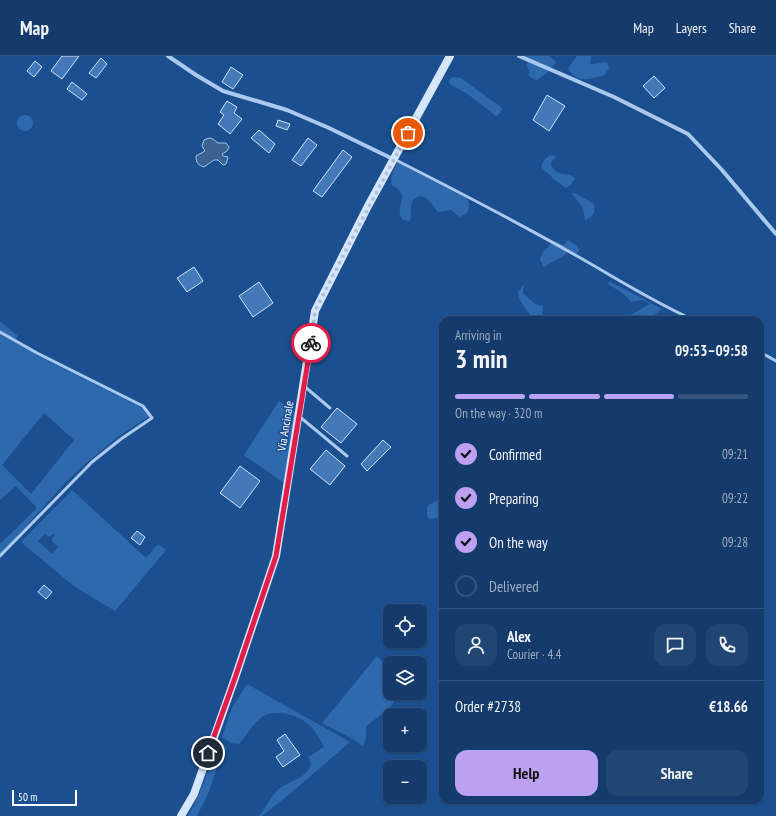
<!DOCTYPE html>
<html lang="en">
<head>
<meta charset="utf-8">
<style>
  :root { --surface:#143b6b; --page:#214673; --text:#f1f3f6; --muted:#9dadc1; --line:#33557e; --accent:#bca0f2 }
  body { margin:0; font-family:"PT Sans Narrow",sans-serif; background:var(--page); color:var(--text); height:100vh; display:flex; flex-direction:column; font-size:15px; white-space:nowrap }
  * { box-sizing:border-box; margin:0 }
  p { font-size:13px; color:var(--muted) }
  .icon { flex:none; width:22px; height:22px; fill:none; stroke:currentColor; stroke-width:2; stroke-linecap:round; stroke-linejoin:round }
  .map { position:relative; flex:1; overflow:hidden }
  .sheet { position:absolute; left:439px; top:260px; width:325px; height:488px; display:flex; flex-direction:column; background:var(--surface); border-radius:12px; box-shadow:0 1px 3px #0004,0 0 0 1px var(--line) }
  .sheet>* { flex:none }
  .tools { position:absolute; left:383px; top:548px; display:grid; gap:8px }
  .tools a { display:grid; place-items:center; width:44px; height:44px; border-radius:8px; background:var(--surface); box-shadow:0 1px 3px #0004,0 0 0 1px var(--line); font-size:20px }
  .scale { position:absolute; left:12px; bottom:10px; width:65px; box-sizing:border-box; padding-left:4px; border:2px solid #fff; border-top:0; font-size:11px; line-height:14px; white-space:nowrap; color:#fff; -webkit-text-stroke:3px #1b4f8f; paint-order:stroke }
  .pin { position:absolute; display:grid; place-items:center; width:34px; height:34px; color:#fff; margin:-17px; border:2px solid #fff; border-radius:50%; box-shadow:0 1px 4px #0007 }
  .courier { position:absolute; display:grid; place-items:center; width:40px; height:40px; margin:-20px; border:3px solid #e11d48; border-radius:50%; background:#fff; color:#222; box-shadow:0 1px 5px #0007 }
  .headline em { font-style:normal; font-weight:800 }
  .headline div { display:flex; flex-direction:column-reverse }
  .headline { display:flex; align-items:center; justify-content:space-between; height:68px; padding:0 16px }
  h1 { font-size:26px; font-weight:800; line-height:30px }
  .bar { display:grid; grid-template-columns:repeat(4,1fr); gap:6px 4px; align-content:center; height:48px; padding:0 16px }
  .bar i { height:5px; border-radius:3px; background:var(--line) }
  .bar .current { background:var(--accent) }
  .bar p { grid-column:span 4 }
  .line { display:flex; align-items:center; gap:10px; padding:0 16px; border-top:1px solid var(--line) }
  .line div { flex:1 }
  .round { display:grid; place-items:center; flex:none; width:42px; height:42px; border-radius:12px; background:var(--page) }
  ol { padding:0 16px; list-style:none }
  li { display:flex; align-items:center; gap:12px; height:44px }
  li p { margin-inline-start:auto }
  li .icon { padding:4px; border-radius:50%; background:var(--accent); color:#111; stroke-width:4 }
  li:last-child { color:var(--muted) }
  li i { width:22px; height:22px; border:2px solid var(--line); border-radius:50% }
  .action { display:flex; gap:8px; margin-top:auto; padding:8px 16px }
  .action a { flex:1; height:46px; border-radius:12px; background:var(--accent); color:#111; font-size:16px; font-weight:800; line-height:46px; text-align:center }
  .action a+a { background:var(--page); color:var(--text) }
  header { display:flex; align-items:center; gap:24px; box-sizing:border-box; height:56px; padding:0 20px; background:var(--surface); border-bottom:1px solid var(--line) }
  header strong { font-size:19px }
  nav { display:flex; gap:22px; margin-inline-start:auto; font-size:14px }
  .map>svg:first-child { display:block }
  .green { fill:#2e69ad; fill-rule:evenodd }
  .water { fill:#3c6290; stroke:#9cc4f0 }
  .building { fill:#4478b7; stroke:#cfe3fa }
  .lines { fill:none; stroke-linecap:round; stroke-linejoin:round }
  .lane { stroke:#a9c9ee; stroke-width:3 }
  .street { stroke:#a9c9ee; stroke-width:4 }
  .secondary { stroke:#d6e6fa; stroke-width:8 }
  .done { stroke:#afc1d8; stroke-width:4; stroke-dasharray:0 7.2 }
  .route { stroke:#e11d48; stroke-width:5 }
  .labels { text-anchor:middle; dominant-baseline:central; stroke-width:3; stroke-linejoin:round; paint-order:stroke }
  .street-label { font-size:12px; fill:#fff; stroke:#1b4f8f }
</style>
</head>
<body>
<header>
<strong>Map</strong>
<nav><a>Map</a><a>Layers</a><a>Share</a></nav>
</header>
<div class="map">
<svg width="776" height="760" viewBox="0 0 776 760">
  <rect width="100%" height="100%" fill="#1b4f8f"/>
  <!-- green -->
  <g class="green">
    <polygon points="521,0 550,0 556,6 547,17 537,24 532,22 528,19 530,16 526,9 529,4"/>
    <path d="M 577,0 L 591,0 L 590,8 C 596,9 601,6 607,6 L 609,12 L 605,19 C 590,23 576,28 568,12 Z"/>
    <path d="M 455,21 L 461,22 L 502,52 C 501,56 500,58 496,60 L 469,39 L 450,28 L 449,25 L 451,22 Z"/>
    <circle cx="25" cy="67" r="8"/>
    <path d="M 550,99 L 555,100 L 555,102 L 552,105 L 551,110 C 553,112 556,116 559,117 C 565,120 568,116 575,122 L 571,129 L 566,132 L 556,125 L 541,111 L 544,104 Z"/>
    <path d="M 398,106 L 467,142 C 470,149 470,152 466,158 L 459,161 L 451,154 L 438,156 C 432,149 426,136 416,142 C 413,144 412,146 411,150 C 410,155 412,160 410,165 L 403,164 C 392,149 414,142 392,129 C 390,119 393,115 398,106 Z"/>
    <path d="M 575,137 L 594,148 C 596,157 593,161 585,164 L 583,152 L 572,138 Z"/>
    <path d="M 568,184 C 573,187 579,189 579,195 L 576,198 L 568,194 L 565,199 L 544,211 L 540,203 L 543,196 L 554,185 L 564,189 Z"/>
    <polygon points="609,225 662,253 654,259 651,264 626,264 627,261 650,248 642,244 631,246 625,239 608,228"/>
    <path d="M 525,228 L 523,234 L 523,237 L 535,248 L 543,250 L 542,259 L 545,264 L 535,264 C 528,256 519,247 518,236 Z"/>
    <path d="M 0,265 L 18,280 L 15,284 L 143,350 L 150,360 L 119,380 L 85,408 L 65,427 L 0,499 L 0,488 L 37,452 L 16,430 L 0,444 ZM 44,357 L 74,384 L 31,438 L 2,409 Z"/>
    <polygon points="279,345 296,356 284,427 244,399"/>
    <path d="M 72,434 L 146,502 L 158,488 L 166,494 L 115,555 L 75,531 L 21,486 ZM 45,478 L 49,481 L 53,478 L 55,479 L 51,484 L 58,491 L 52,498 L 38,485 Z"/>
    <polygon points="438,444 443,444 443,457 438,462 430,463 427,460 427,452 429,449"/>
    <polygon points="377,600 390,612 390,637 402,637 385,656 366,670 366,682 363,690 353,683 322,667"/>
    <path d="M 247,628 L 350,686 L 292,736 L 262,760 L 259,760 C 266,752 272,738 280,732 C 290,725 319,717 308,701 L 324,691 C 320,682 315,674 308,668 C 299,659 275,653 264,660 C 253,666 247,679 239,688 L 231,687 L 222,681 L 232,652 Z"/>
    <polygon points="219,687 227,691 218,709 208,738 197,760 188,760 198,741"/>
  </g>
  <!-- water -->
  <path class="water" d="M 209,82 L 213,83 L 218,87 L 226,87 L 229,91 L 227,95 L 222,98 L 223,100 L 228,101 L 228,102 L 226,108 L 223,109 L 218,104 L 214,104 L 204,111 C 198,109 196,107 196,100 L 205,95 L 202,90 L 204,84 Z"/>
  <!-- building -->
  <g class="building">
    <polygon points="62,0 79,0 62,23 51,15"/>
    <polygon points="101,2 107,8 96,22 89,17"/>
    <polygon points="35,5 42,11 34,21 27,15"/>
    <polygon points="231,11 243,19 233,33 222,26"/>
    <polygon points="654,20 665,32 654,42 643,30"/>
    <polygon points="72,26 87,38 82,44 67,33"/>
    <polygon points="547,39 565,50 549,75 533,64"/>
    <polygon points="227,45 237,51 234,57 242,63 230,78 218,68 224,59 220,56"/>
    <polygon points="278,64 290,68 287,74 276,70"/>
    <polygon points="259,74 275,88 269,97 251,82"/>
    <polygon points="308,82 317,89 301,110 292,104"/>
    <polygon points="343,94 352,101 322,141 313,135"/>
    <polygon points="194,211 203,225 187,236 177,222"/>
    <polygon points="259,226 273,247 253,261 239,240"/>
    <polygon points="337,352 357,368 341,387 321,371"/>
    <polygon points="383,384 391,391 367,415 361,408"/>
    <polygon points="326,394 345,410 330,429 310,413"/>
    <polygon points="240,410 260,425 240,452 220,437"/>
    <polygon points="137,475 145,481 140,489 131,482"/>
    <polygon points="44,529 52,536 46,543 38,536"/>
    <polygon points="285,678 300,699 283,711 276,701 284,695 277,684"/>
  </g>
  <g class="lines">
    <!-- lane -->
    <g class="lane">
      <path d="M 394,103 C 455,134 517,166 577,200 C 616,222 653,246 694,264"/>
      <polyline points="0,276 37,297 143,350 152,362 121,383 92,406 0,500"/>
      <polyline points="760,296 776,305"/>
      <polyline points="304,330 330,352"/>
      <polyline points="300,361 347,400"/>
    </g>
    <!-- street -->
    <g class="street">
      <polyline points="168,0 196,19 223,35 287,54 329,72 393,103"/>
      <polyline points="519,0 614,41 688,78 722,114 776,178"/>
    </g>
    <!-- secondary -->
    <polyline class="secondary" points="181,760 194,738 235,622 276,500 315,255 368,150 450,0"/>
  </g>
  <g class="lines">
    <!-- done -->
    <polyline class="done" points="311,287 315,255 346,194 408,77"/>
    <!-- route -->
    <polyline class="route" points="208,697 235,622 276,500 311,287"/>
  </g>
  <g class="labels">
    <!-- street labels -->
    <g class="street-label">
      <text transform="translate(285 370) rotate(-81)">Via Ancinale</text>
    </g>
  </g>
</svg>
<div class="tools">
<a><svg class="icon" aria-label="locate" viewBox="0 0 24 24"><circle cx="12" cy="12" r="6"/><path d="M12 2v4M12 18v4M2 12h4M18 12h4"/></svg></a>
<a><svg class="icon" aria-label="layers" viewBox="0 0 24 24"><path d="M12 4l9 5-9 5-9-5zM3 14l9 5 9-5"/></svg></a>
<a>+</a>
<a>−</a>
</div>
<div class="scale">50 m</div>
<div class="pin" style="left:408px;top:77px;background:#ea580c"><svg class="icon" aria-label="bag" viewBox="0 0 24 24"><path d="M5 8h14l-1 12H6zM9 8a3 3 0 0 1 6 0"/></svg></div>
<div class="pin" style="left:208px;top:697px;background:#1f2937"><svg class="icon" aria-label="home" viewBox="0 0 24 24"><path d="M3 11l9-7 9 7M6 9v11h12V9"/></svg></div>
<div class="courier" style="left:311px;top:287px"><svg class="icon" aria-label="bike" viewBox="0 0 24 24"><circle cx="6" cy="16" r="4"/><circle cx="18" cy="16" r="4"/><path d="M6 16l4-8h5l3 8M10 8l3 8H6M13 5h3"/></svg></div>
<section class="sheet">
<div class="headline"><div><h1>3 min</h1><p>Arriving in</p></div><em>09:53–09:58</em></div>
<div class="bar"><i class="current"></i><i class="current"></i><i class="current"></i><i></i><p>On the way · 320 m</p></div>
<ol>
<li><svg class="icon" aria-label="check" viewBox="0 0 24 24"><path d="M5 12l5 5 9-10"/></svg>Confirmed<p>09:21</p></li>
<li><svg class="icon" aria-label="check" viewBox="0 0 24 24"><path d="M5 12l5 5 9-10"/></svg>Preparing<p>09:22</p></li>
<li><svg class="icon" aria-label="check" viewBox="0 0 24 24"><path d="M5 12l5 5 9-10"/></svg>On the way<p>09:28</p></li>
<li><i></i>Delivered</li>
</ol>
<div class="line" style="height:72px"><a class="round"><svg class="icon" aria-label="person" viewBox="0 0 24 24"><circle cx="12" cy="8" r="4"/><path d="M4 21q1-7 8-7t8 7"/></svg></a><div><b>Alex</b><p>Courier · 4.4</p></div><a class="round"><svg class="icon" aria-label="chat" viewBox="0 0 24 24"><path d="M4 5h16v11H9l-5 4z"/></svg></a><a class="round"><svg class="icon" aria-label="phone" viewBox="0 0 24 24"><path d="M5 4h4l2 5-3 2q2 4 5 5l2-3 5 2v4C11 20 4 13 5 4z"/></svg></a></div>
<div class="line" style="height:52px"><div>Order #2738</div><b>€18.66</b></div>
<div class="action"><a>Help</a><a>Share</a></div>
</section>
</div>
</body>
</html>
